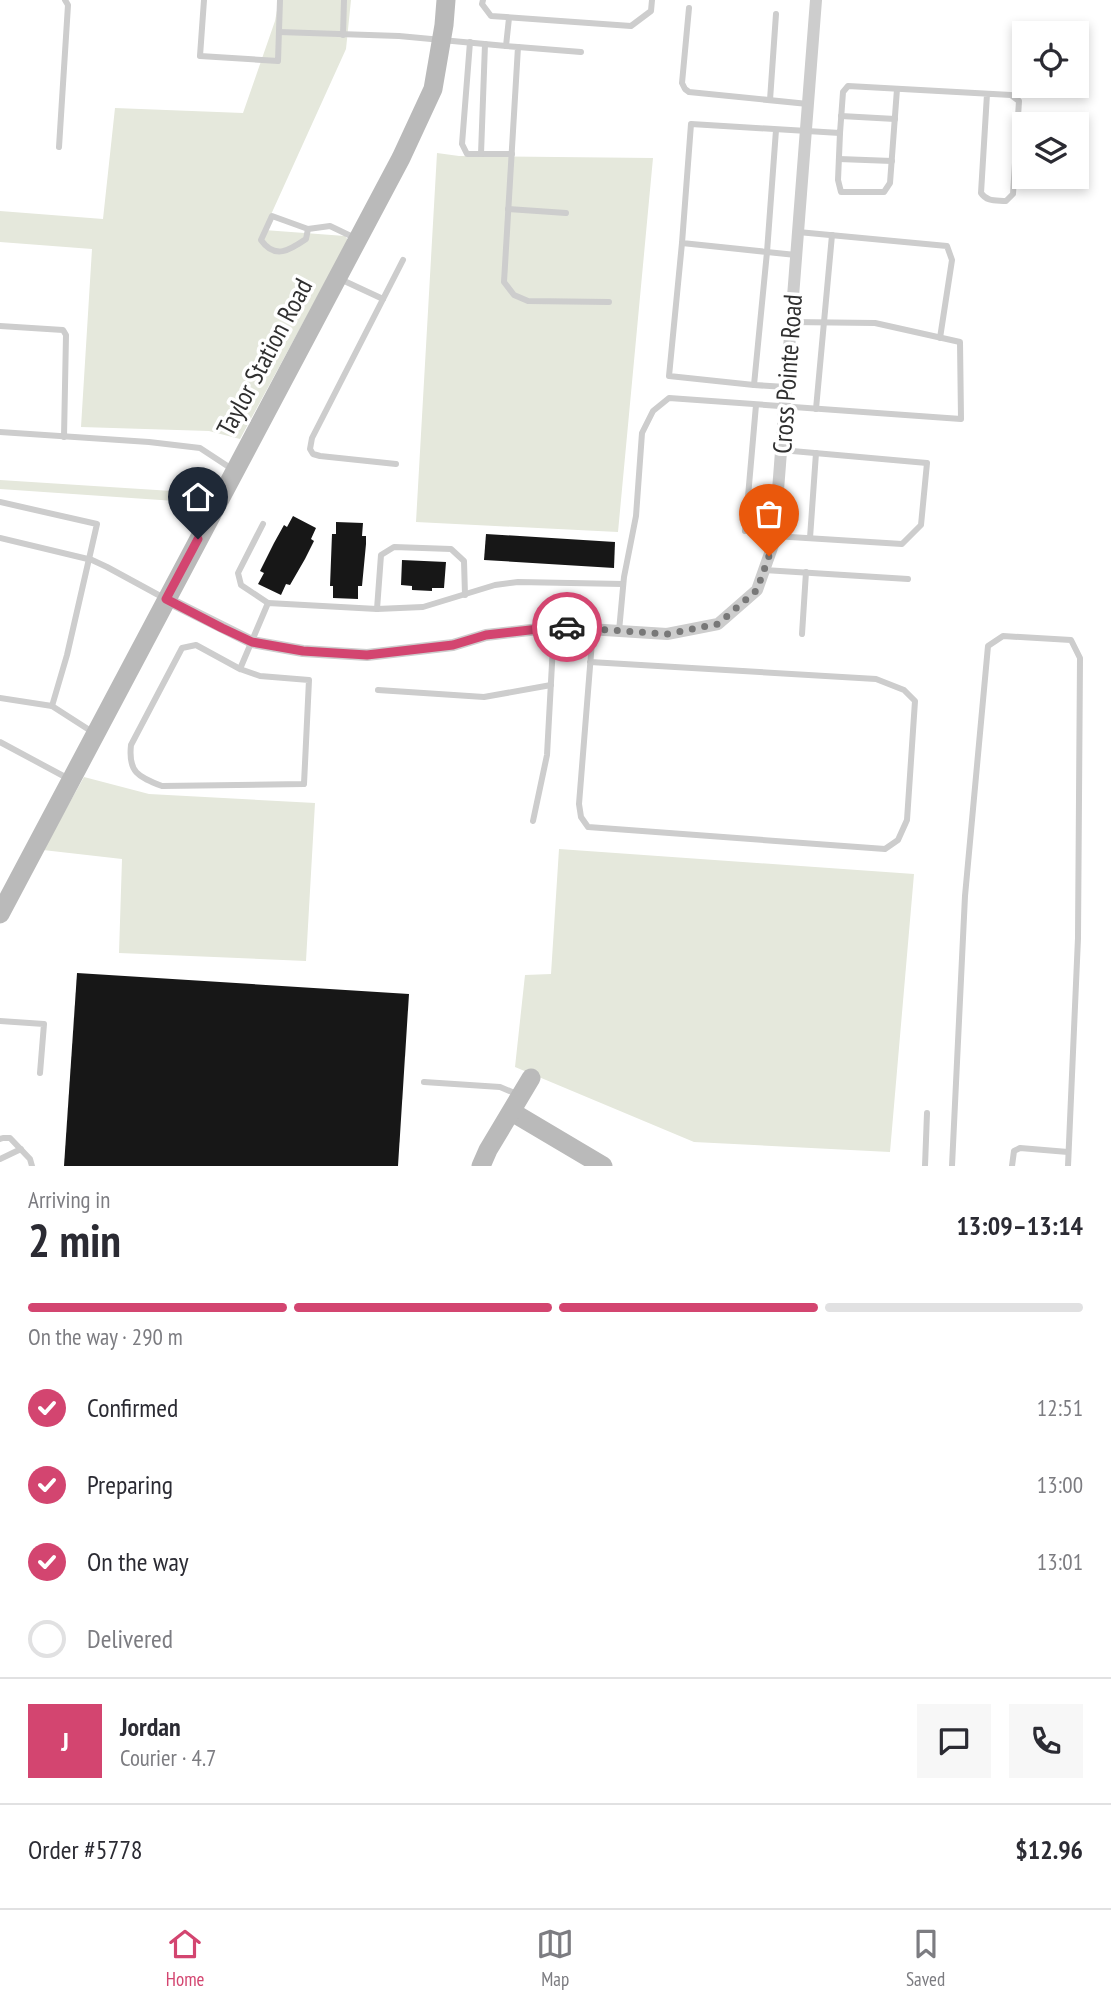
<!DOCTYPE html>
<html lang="en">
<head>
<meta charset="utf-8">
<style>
  :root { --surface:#fff; --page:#f7f7f7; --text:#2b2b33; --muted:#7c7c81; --line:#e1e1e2; --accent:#d34570 }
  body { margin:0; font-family:"PT Sans Narrow",sans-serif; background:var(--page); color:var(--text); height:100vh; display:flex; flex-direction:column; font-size:26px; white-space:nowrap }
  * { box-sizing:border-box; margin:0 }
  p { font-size:23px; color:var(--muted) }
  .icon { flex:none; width:38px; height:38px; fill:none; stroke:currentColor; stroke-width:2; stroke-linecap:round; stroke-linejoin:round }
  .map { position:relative; height:1166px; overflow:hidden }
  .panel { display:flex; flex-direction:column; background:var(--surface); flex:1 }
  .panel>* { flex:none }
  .buttons { position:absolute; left:1012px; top:21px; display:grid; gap:14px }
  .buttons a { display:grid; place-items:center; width:77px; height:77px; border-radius:0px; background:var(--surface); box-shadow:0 4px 10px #0003; font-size:35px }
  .pin { position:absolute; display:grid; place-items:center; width:60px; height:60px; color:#fff; margin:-72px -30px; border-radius:50% 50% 50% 0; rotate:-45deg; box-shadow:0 0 7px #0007 }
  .pin .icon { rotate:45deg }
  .courier { position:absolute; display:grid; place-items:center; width:70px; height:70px; margin:-35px; border:5px solid #d34570; border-radius:50%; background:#fff; color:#222; box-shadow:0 2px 9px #0007 }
  .summary em { font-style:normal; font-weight:700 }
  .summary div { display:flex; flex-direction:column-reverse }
  .summary { display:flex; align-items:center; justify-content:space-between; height:119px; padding:0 28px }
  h1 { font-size:46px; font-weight:700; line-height:52px }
  .bar { display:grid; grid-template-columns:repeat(4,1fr); gap:10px 7px; align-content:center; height:84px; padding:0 28px }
  .bar i { height:9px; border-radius:5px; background:var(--line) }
  .bar .on { background:var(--accent) }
  .bar p { grid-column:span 4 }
  .line { display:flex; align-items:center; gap:18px; padding:0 28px; border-top:2px solid var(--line) }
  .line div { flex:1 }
  .round { display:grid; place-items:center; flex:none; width:74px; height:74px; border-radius:0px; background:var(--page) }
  ol { padding:0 28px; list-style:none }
  li { display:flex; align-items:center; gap:21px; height:77px }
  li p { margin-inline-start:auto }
  li .icon { padding:7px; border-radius:50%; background:var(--accent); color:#fff; stroke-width:4 }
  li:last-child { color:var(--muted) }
  li i { width:38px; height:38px; border:4px solid var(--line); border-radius:50% }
  .menu { display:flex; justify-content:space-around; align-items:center; height:98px; border-top:2px solid var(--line); background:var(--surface); font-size:19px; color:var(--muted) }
  .menu a { display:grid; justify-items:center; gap:4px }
  .menu .on { color:var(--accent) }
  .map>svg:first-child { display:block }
  .green { fill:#e5e8dc }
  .building { fill:#171717 }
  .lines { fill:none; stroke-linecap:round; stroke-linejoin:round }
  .lane { stroke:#cdcdcd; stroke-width:6 }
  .street { stroke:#cdcdcd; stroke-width:12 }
  .secondary { stroke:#bababa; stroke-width:19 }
  .done { stroke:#787878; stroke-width:7; stroke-dasharray:0 12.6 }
  .route { stroke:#d34570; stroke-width:9 }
  .labels { text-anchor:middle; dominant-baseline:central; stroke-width:7; stroke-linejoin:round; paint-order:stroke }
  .street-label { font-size:26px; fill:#303030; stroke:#fff }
</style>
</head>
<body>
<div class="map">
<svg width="1111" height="1166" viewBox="0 0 1111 1166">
  <rect width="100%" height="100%" fill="#fff"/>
  <!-- green -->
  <g class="green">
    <polygon points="279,0 351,0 346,49 264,230 345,236 348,240 240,439 209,431 81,427 92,249 0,242 0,211 103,219 115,108 243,113 275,21"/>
    <polygon points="437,153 459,156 653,158 618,532 416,522"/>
    <polygon points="0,480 172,491 175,501 0,489"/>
    <polygon points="84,777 149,794 315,803 306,961 119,953 122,859 43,850"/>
    <polygon points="559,849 914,874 890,1152 694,1142 515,1067 525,975 551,974"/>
  </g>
  <!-- building -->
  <g class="building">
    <polygon points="293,516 316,528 311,539 314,541 305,559 290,585 286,584 281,595 258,584 264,573 260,571 274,543 284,525 287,527"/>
    <polygon points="336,522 363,523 362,536 366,536 366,544 362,586 358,586 358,599 333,598 333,586 330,586 332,534 336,534"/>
    <polygon points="486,534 615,542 614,568 484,560"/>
    <polygon points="402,560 446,562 444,588 432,588 432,591 412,590 412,586 401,585"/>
    <polygon points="77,973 409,994 398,1166 64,1166"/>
  </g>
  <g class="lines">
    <!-- lane -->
    <g class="lane">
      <polyline points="204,0 200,56 278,61 280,0"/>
      <polyline points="483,0 482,4 491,16 631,26 651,11 652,0"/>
      <polyline points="689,8 682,83 685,89 689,92 808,104"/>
      <polyline points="279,32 399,36 506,46 509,18"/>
      <polyline points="343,35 344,0"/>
      <polyline points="470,42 462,144 467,154 512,154"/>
      <polyline points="506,46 518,47 504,282 514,295 528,301 609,302"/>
      <polyline points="518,47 581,52"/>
      <polyline points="770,100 776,14"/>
      <polyline points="841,116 895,119"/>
      <polyline points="776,130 767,252 754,385 786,387"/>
      <polyline points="840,133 838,180 841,192 884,192 890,183 897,89"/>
      <polyline points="59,147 68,5 65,0"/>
      <polyline points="481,154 485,44"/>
      <polyline points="839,159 892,161"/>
      <polyline points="508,209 566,213"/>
      <path d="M 308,229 L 306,239 C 290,250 275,260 261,240 L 272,216 L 308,229 L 330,226 L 355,238"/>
      <polyline points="798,232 947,246 952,260 940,338"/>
      <polyline points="682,243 669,376 754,385"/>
      <path d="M 796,255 L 682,243 L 691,124 L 840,133 L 843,92 L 848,86 L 1011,95 L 1019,101 L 1013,194 L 1006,201 C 996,200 987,202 981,193 L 987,94"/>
      <polyline points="340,279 383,299"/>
      <polyline points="0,326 63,330 66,335 64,437"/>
      <polyline points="816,409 832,235"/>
      <polyline points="0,432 149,442 200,448 232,469"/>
      <polyline points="396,464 320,456 313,454 310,449 312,438 403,260"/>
      <polyline points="0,502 97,524 67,655 52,706"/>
      <polyline points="263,524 238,573 241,585 268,603"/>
      <polyline points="745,531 756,405"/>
      <polyline points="774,536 902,544 921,525 927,463 781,450"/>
      <polyline points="0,538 92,560 107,567 164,598"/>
      <polyline points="810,538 816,453"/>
      <polyline points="764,570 908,579"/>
      <polyline points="377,609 381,555 394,547 451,549 464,561 465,595"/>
      <polyline points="619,631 624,577 636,516 642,433 653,411 669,398 961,419 960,342 875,323 791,322"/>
      <polyline points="802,634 806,572"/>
      <path d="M 590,662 L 876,679 L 904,690 L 915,701 L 907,820 L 898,840 L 885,849 L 588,827 L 581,817 L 579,804 C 584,746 588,687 593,629"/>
      <path d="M 240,669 L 260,676 L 309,680 L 304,784 L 162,786 C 138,777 128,772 131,745 L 182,648 L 196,645 L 240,669 L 268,603 L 377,609 L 423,607 L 495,585 L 518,582 L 623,584"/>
      <polyline points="378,690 484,697 551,685"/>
      <polyline points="0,698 52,706 94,733"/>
      <polyline points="0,742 69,779"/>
      <polyline points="533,821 547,755 554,627"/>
      <polyline points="0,1021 44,1024 40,1073"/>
      <polyline points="424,1082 500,1087 519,1095"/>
      <polyline points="0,1139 3,1138 10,1138 30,1159 32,1166"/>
      <polyline points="0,1159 21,1149"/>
      <polyline points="925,1166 927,1113"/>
      <polyline points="952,1166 965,896 988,646 1003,636 1071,640 1080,658 1078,938 1068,1166"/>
      <polyline points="1012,1166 1014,1151 1020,1148 1068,1152"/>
    </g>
    <!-- street -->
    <polyline class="street" points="166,599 252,642 303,651 367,655 453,645 486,635 557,627 667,634 718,624 757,590 774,542 816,0"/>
    <!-- secondary -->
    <g class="secondary">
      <polyline points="0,914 401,158 433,89 444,25 446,0"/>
      <polyline points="512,1112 603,1166"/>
      <polyline points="481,1166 488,1150 531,1078"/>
    </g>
  </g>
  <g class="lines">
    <!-- done -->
    <polyline class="done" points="567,627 667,634 718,624 757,590 769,556"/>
    <!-- route -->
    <polyline class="route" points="198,539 166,599 222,628 252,642 303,651 367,655 453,645 486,635 556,627 567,627"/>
  </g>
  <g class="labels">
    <!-- street labels -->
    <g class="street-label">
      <text transform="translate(264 357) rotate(-62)">Taylor Station Road</text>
      <text transform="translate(787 374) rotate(-86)">Cross Pointe Road</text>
    </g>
  </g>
</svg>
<div class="buttons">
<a><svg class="icon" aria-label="locate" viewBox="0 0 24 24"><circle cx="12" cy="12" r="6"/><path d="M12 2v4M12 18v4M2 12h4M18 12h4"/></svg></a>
<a><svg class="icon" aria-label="layers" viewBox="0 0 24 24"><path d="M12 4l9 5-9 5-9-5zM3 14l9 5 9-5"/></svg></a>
</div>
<div class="pin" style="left:769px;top:556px;background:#ea580c"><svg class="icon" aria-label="bag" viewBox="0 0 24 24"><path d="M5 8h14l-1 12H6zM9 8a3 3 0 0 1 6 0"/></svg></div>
<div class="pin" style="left:198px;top:539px;background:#1f2937"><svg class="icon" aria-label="home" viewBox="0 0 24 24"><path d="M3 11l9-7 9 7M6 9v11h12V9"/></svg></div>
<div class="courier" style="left:567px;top:627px"><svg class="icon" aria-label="car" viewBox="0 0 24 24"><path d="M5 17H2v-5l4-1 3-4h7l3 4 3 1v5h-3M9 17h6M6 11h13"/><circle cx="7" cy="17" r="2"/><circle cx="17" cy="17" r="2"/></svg></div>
</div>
<section class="panel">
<div class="summary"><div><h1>2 min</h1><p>Arriving in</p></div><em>13:09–13:14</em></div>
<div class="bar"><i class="on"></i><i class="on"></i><i class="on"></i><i></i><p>On the way · 290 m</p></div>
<ol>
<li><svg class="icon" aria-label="check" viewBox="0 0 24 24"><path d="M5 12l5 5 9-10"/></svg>Confirmed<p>12:51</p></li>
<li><svg class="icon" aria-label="check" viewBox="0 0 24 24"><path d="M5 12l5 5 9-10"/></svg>Preparing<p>13:00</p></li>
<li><svg class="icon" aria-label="check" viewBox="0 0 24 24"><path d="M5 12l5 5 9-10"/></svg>On the way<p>13:01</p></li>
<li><i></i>Delivered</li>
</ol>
<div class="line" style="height:126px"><b class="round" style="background:var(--accent);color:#fff">J</b><div><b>Jordan</b><p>Courier · 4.7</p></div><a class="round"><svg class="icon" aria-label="chat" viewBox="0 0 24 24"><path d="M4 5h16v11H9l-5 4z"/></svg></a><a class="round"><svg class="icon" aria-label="phone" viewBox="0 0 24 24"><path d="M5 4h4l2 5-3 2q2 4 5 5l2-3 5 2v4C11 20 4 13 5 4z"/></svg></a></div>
<div class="line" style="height:91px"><div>Order #5778</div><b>$12.96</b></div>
</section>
<nav class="menu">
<a class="on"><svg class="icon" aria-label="home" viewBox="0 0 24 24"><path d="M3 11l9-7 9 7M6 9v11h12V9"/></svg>Home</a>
<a><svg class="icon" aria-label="map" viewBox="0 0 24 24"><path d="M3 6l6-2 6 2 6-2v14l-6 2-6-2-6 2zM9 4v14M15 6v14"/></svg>Map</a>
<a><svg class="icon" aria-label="saved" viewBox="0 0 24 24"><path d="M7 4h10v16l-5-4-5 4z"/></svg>Saved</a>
</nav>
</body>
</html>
